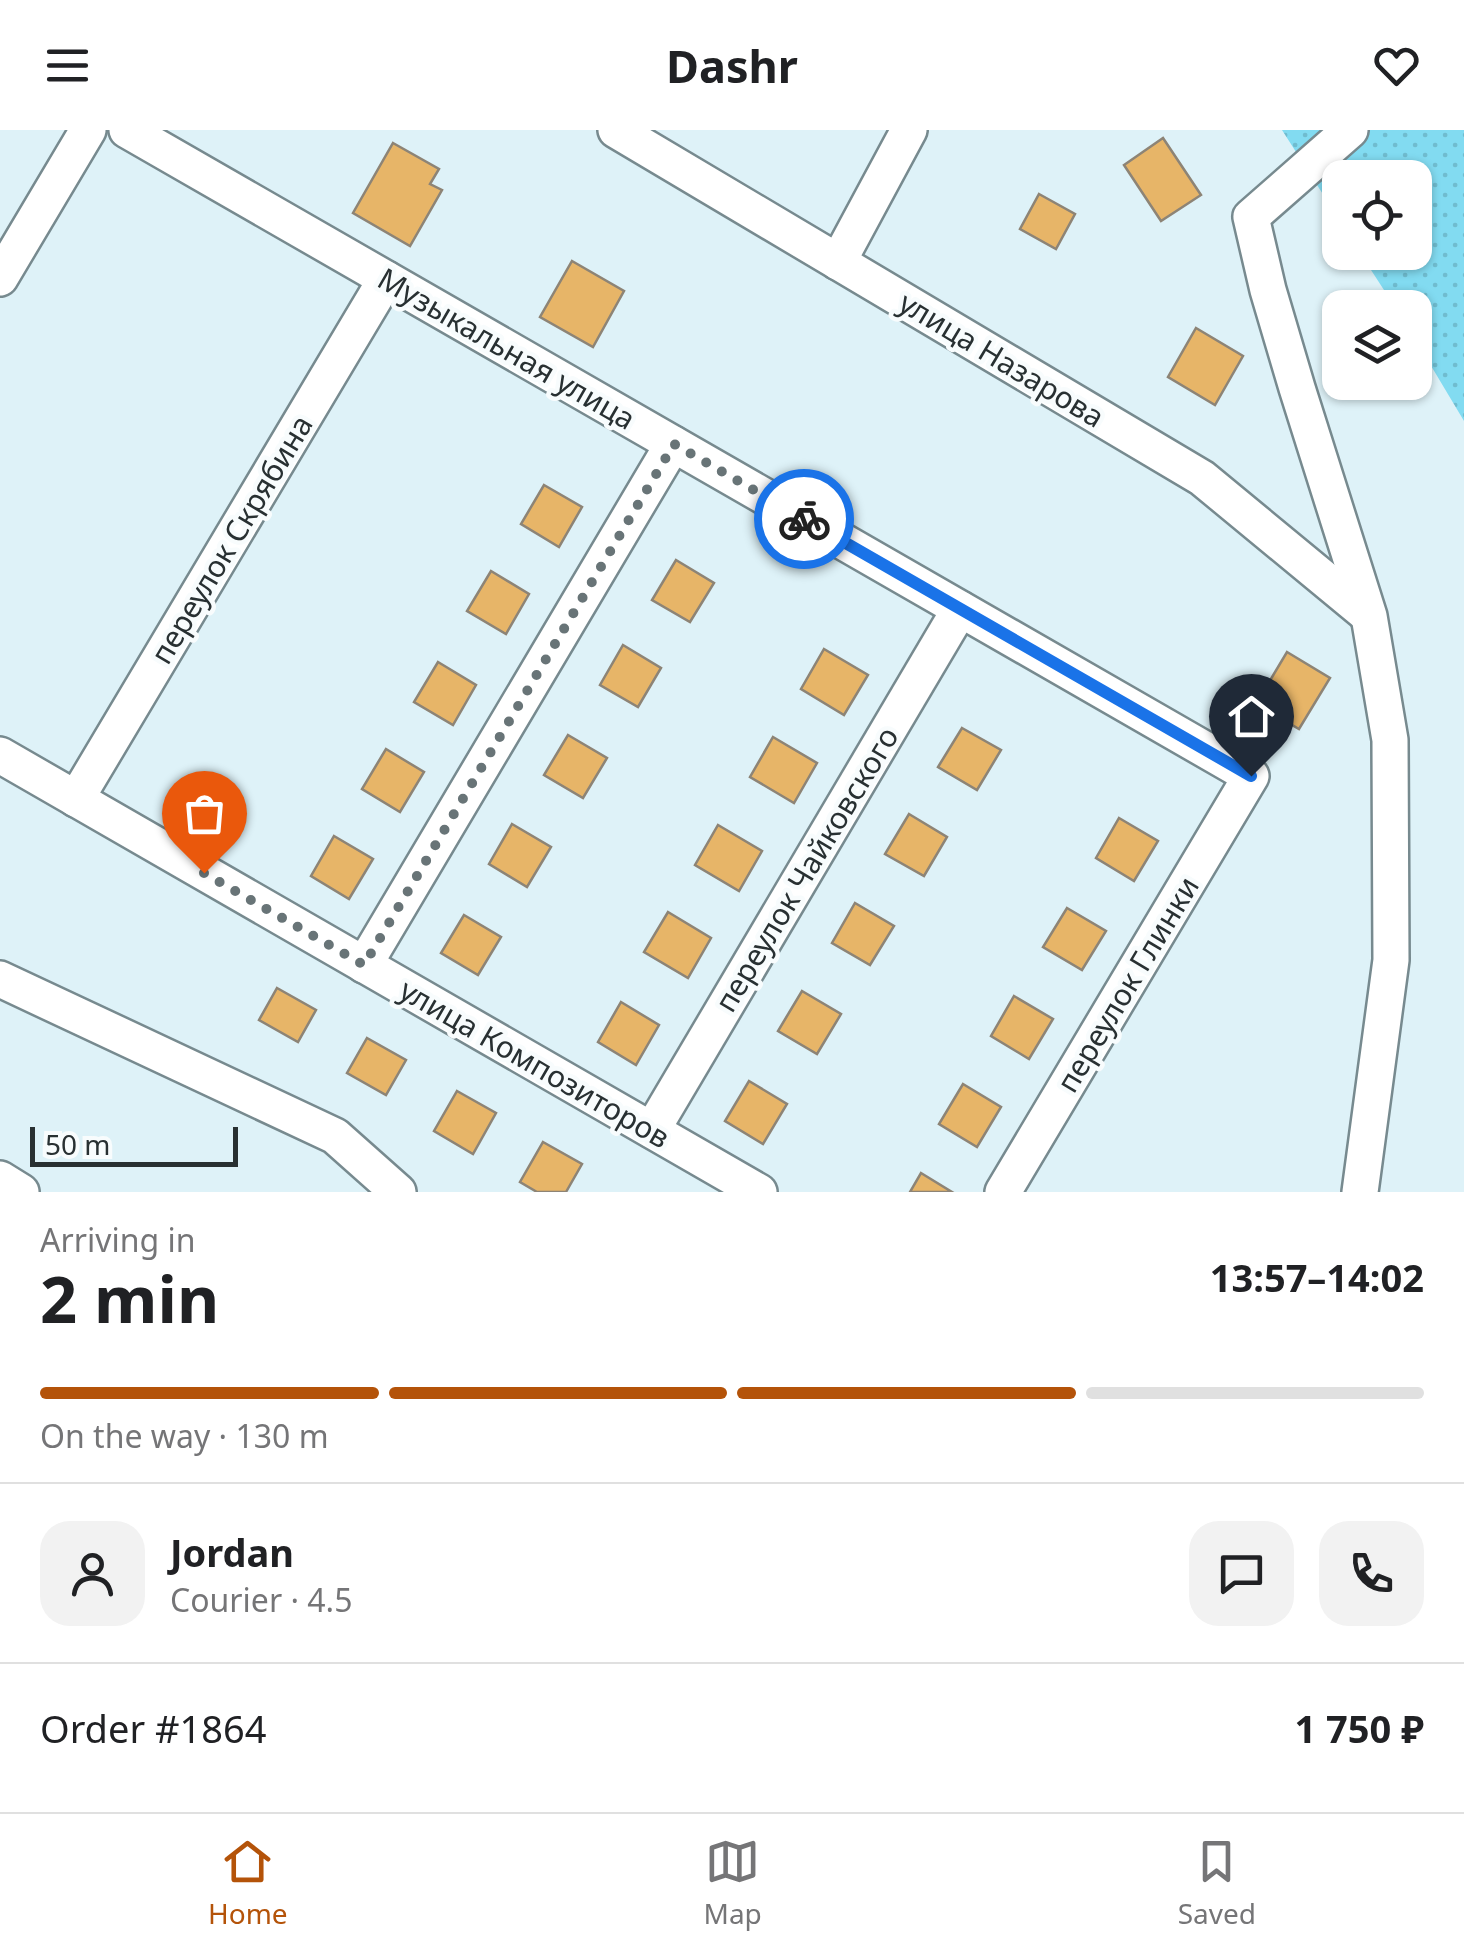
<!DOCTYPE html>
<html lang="en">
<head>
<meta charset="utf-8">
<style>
  :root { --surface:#fff; --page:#f2f2f2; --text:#202124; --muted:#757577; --line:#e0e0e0; --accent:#b45309 }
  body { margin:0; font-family:"Noto Sans",sans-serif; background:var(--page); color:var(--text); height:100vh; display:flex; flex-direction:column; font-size:38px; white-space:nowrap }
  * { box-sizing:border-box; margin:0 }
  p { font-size:32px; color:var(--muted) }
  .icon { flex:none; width:55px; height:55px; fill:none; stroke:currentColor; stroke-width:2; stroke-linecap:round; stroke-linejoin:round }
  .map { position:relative; height:1062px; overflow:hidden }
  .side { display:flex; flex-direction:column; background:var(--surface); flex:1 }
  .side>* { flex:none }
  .buttons { position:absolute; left:1322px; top:30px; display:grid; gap:20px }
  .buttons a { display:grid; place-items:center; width:110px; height:110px; border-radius:20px; background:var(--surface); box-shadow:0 2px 8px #0004; font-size:50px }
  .scale { position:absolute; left:30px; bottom:25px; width:208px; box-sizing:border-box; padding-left:10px; border:5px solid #283032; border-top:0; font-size:28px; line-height:35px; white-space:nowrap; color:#283032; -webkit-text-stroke:8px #f8fcfd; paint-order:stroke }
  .pin { position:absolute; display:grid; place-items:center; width:85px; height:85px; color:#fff; margin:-102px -42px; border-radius:50% 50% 50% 0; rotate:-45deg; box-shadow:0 0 10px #0007 }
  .pin .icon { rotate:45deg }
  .courier { position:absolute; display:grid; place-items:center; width:100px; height:100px; margin:-50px; border:8px solid #1a73e8; border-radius:50%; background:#fff; color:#222; box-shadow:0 2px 12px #0007 }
  .summary em { font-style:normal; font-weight:700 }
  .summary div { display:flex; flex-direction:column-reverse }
  .summary { display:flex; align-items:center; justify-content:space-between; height:170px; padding:0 40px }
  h1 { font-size:65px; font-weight:700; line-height:75px }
  .bar { display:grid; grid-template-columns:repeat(4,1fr); gap:15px 10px; align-content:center; height:120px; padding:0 40px }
  .bar i { height:12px; border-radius:8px; background:var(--line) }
  .bar .selected { background:var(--accent) }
  .bar p { grid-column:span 4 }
  .line { display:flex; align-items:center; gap:25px; padding:0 40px; border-top:2px solid var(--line) }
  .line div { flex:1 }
  .round { display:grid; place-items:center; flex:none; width:105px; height:105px; border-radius:30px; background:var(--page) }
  header { display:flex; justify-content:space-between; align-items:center; height:130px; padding:0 40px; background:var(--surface); font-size:45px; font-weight:700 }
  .tabs { display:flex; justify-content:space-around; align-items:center; height:140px; border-top:2px solid var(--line); background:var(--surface); font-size:28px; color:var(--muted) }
  .tabs a { display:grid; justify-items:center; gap:5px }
  .tabs .selected { color:var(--accent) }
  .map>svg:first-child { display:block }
  .garden { fill:url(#garden-dots) }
  .building { fill:#e7b568; stroke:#8d8476; stroke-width:2.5 }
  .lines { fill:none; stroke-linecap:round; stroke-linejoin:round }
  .minor-casing { stroke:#778a8f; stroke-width:40 }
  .minor { stroke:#fff; stroke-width:35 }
  .done { stroke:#687477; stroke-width:10; stroke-dasharray:0 18 }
  .route { stroke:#1a73e8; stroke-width:12 }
  .labels { text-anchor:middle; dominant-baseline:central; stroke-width:9; stroke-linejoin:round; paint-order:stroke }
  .street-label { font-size:30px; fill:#283032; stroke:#f8fcfd }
</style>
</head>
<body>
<header><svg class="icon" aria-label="menu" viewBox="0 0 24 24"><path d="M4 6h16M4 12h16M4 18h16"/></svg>Dashr<svg class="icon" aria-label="heart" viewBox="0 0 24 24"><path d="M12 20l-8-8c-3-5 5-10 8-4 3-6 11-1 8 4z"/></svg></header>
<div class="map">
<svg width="1464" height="1062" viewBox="0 0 1464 1062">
  <defs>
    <pattern id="garden-dots" width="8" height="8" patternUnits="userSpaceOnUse" patternTransform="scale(2.5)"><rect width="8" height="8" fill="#82dbf1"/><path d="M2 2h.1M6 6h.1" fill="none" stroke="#70bccf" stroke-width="1.8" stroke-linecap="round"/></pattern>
  </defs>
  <rect width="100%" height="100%" fill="#def2f8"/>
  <!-- garden -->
  <polygon class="garden" points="1282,0 1464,0 1464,291 1415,209 1415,178 1395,177 1360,123 1415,122 1415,48 1340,48 1340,91"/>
  <!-- building -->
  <g class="building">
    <polygon points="1163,8 1201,65 1161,91 1124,35"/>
    <polygon points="393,13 439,39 430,54 442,60 410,116 353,83"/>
    <polygon points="1039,64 1075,84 1056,119 1020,99"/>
    <polygon points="572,131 624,161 593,217 540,187"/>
    <polygon points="1196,198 1243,226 1215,275 1168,247"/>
    <polygon points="544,355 582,377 559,417 521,394"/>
    <polygon points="676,430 714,453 690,492 652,470"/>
    <polygon points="491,441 529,464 506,504 467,481"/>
    <polygon points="623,515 661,538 638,577 600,555"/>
    <polygon points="824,519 868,545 844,585 801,559"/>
    <polygon points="1287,522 1330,548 1299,599 1256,574"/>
    <polygon points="438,532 476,555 453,595 414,572"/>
    <polygon points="962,598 1001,620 977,660 938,637"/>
    <polygon points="568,605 607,628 583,668 544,645"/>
    <polygon points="773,607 817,633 794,673 750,647"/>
    <polygon points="386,619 424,642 400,682 362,659"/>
    <polygon points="909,684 947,707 924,746 885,724"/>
    <polygon points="1119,688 1158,711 1134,751 1096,728"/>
    <polygon points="512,694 551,717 527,757 489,734"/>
    <polygon points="718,695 762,721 739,761 695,735"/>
    <polygon points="334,706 373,729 349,769 311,746"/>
    <polygon points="855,773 894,796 870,835 832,813"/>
    <polygon points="1067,778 1106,801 1082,840 1043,817"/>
    <polygon points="668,782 711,808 688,848 644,822"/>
    <polygon points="464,785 501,807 478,845 441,823"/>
    <polygon points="277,858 316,880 298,912 259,890"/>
    <polygon points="802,861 841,884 817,924 778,901"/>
    <polygon points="1014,866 1053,889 1029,929 991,906"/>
    <polygon points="621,872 659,895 636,935 598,912"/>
    <polygon points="367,908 406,930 386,965 347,943"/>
    <polygon points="749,951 787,974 763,1014 725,991"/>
    <polygon points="963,954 1001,977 977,1017 939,994"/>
    <polygon points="457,961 496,983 473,1024 434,1001"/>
    <polygon points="543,1012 582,1034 566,1062 537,1062 520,1052"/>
    <polygon points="921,1043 952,1062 910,1062"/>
  </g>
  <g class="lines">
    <!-- minor casing -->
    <g class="minor-casing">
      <g id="minor">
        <polyline points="127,0 1251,646 1003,1062"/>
        <polyline points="616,0 1202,348 1368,485"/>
        <polyline points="1350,0 1251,87 1268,160 1297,258 1369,486 1390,610 1391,830 1360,1062"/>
        <polyline points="838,132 909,0"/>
        <polyline points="0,148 88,0"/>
        <polyline points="0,625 759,1062"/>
        <polyline points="76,669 386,149"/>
        <polyline points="364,835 673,314"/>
        <polyline points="0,849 335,1006 398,1062"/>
        <polyline points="652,1000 960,479"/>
        <polyline points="0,1049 21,1062"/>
      </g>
    </g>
    <!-- minor -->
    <use href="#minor" class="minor"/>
  </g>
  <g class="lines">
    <!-- done -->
    <polyline class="done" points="204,743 364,835 674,314 804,389"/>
    <!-- route -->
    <polyline class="route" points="804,389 1251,646"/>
  </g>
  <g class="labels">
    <!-- street labels -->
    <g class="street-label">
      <text transform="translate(507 218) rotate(30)">Музыкальная улица</text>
      <text transform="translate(1002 229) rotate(31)">улица Назарова</text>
      <text transform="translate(231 409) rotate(-59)">переулок Скрябина</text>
      <text transform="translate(806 739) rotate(-59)">переулок Чайковского</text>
      <text transform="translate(1127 854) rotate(-59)">переулок Глинки</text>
      <text transform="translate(535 933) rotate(30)">улица Композиторов</text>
    </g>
  </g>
</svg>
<div class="buttons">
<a><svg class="icon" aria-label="locate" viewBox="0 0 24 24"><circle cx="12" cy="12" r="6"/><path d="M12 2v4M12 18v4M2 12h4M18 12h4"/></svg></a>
<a><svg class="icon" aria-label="layers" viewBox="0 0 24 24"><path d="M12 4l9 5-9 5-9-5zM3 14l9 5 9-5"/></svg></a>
</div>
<div class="scale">50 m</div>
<div class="pin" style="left:204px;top:743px;background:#ea580c"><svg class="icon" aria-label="bag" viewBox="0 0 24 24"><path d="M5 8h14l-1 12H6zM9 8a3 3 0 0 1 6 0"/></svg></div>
<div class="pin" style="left:1251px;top:646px;background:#1f2937"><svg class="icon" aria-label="home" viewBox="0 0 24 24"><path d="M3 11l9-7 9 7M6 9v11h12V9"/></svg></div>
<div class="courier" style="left:804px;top:389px"><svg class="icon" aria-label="bike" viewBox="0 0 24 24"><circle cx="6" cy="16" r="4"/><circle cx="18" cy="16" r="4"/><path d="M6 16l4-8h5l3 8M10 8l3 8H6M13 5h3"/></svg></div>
</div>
<section class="side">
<div class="summary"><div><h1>2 min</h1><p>Arriving in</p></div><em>13:57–14:02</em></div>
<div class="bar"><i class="selected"></i><i class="selected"></i><i class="selected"></i><i></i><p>On the way · 130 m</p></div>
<div class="line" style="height:180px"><a class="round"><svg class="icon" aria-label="person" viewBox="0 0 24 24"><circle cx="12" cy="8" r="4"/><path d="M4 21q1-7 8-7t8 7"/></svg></a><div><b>Jordan</b><p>Courier · 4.5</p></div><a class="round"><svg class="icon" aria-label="chat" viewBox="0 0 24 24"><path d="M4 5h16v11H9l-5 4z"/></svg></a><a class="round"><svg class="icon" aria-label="phone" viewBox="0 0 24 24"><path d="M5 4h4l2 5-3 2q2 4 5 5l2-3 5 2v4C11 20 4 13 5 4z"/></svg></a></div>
<div class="line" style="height:130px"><div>Order #1864</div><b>1 750 ₽</b></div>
</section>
<nav class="tabs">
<a class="selected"><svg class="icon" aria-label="home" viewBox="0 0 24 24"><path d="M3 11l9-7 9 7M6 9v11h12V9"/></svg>Home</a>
<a><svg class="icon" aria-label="map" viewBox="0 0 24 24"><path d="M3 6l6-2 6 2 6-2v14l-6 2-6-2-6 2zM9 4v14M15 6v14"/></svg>Map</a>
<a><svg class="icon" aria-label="saved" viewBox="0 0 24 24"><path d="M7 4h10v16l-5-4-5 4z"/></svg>Saved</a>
</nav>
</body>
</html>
